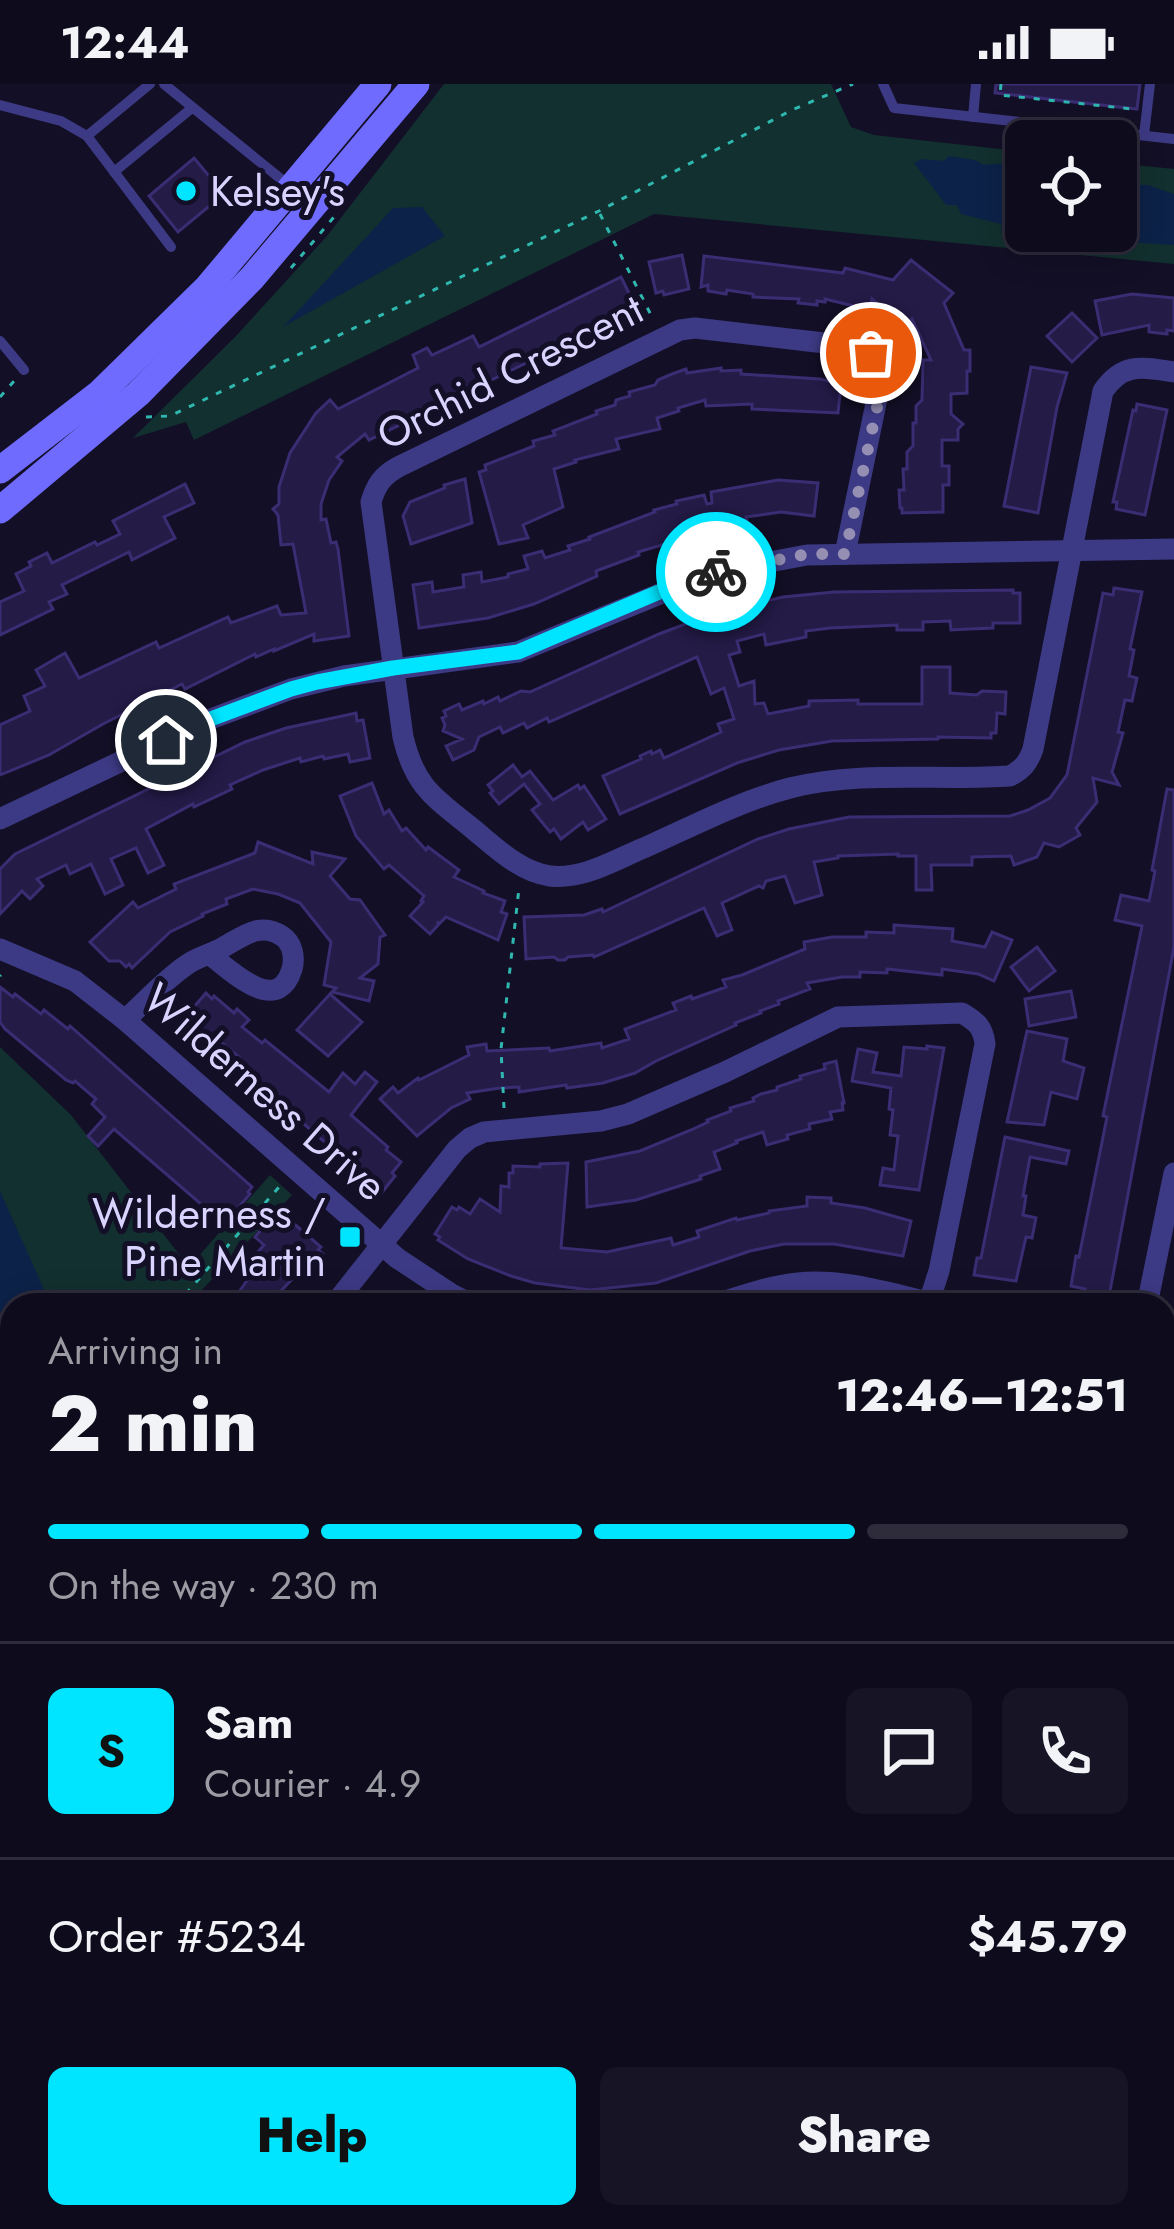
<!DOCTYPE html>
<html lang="en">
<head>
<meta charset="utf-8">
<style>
  :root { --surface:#0e0b1c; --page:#171425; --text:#f1f3f6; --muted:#9b9ba3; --line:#2e2b3b; --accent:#00e5ff }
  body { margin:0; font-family:Jost,sans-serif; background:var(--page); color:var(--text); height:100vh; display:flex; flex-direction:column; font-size:45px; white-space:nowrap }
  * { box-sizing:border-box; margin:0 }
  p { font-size:39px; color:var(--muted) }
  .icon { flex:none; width:66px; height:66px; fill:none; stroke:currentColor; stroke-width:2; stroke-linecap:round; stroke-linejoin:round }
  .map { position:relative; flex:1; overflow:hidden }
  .details { position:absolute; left:0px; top:1209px; width:1176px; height:936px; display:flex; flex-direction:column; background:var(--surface); border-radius:36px 36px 0 0; box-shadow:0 6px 30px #0003,0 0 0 3px var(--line) }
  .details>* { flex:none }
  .buttons { position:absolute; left:1005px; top:36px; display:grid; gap:24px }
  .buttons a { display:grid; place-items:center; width:132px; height:132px; border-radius:18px; background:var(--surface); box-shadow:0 6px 30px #0003,0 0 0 3px var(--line); font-size:60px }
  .pin { position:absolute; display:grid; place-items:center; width:102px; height:102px; color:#fff; margin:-51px; border:6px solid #fff; border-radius:50%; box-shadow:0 3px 12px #0007 }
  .courier { position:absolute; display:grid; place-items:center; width:120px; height:120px; margin:-60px; border:9px solid #00e5ff; border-radius:50%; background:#fff; color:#222; box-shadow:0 3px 15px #0007 }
  .overview em { font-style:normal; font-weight:800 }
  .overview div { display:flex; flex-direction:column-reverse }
  .overview { display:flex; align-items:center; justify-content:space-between; height:204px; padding:0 48px }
  h1 { font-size:78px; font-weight:800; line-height:90px }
  .bar { display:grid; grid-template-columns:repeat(4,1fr); gap:18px 12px; align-content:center; height:144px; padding:0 48px }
  .bar i { height:15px; border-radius:9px; background:var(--line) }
  .bar .selected { background:var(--accent) }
  .bar p { grid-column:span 4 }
  .line { display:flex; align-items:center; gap:30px; padding:0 48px; border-top:3px solid var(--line) }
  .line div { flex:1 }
  .round { display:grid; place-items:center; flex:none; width:126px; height:126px; border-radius:18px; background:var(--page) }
  .action { display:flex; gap:24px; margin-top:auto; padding:24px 48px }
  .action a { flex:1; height:138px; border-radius:18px; background:var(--accent); color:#111; font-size:48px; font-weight:800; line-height:138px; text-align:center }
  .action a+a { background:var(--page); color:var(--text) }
  .status { display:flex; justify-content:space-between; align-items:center; height:84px; padding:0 60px; background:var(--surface); direction:ltr }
  .status svg { height:33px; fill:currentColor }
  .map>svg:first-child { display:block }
  .green { fill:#12302f }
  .water { fill:#0c2248 }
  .building { fill:#241b47; stroke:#3b2d73; stroke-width:3 }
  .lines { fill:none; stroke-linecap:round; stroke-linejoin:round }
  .path { stroke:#2fb8b0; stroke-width:3; stroke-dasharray:6 9; stroke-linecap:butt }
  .service { stroke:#3d3a85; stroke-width:10 }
  .minor { stroke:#3d3a85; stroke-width:21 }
  .secondary { stroke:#6f6bff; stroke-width:27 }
  .done { stroke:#948fb3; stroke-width:12; stroke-dasharray:0 21.6 }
  .route { stroke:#00e5ff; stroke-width:15 }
  .poi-dot { fill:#00e5ff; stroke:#130f26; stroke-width:4.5 }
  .labels { text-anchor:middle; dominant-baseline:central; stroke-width:10; stroke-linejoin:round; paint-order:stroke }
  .poi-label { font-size:42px; fill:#d9d4ff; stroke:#130f26; text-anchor:start }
  .street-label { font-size:42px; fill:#d9d4ff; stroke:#130f26 }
</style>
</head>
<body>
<div class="status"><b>12:44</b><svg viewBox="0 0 49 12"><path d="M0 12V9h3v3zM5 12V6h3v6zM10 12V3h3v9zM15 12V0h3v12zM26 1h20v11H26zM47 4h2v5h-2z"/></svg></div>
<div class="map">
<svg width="1174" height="2145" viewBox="0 0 1174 2145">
  <rect width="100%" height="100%" fill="#130f26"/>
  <!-- green -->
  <g class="green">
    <polygon points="444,0 831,0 851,43 874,51 1026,68 1026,147 1116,147 1116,79 1174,85 1174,180 654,130 194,356 186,338 133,354 236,252 327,152"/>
    <polygon points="0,963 71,1031 189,1183 270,1091 292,1111 201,1207 196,1221 12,1221 12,2024 0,2027"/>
    <polygon points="74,2133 596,2133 610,2145 77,2145"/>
  </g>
  <!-- water -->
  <g class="water">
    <polygon points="949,72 975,76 984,81 1006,79 1026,83 1026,147 1116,147 1116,101 1148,101 1174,110 1174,161 1002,150 1001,140 961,130 957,121 946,121 914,79 922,75 944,77"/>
    <polygon points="422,123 445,152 283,243 393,124"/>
    <polygon points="0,1107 51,1221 12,1221 12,1298 0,1326"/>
  </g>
  <!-- building -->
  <g class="building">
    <polygon points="996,0 1140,0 1137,25 995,9"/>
    <polygon points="194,74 224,110 178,148 149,112"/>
    <polygon points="682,171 689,205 664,211 663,207 656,209 649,178"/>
    <polygon points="704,172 843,189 845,184 893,196 911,176 953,209 944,219 964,266 970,266 970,287 967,287 967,309 951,310 951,330 963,340 958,345 958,356 942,356 942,382 949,382 949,401 943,401 943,428 902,429 902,424 900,424 899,406 904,406 903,385 907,385 907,368 913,362 913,339 916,339 916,322 922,316 923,276 931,276 912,235 906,240 895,230 892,233 872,215 870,226 825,215 825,218 817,217 817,221 798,219 799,215 753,213 753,210 727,206 726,210 708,207 708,201 701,203"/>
    <polygon points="621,193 635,221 632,222 634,226 369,356 365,350 337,373 342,377 329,396 321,420 321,436 326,435 331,459 336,458 338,465 349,552 314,557 314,550 274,567 274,565 256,573 255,570 185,605 182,600 103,640 49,671 0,691 0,641 30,627 24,612 45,602 36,586 65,569 79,594 156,558 159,564 228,533 231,539 277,522 281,531 306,529 293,460 281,461 278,431 273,425 279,420 279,403 290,369 316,329 330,316 338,325 418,284 413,271 427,264 432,271 473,252 479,263"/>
    <polygon points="1132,210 1174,214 1174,247 1167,246 1167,250 1149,248 1149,241 1102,251 1095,217"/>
    <polygon points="1072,229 1097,254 1072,278 1047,252"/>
    <polygon points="1031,283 1067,289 1057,323 1038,429 1004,422"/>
    <polygon points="721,284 721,287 741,286 741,290 820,295 841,300 838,329 752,325 752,320 706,322 705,316 678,324 679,327 657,334 660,345 616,355 619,365 575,376 576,378 554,385 563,423 523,441 528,454 499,460 479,388 486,386 485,381 534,362 533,357 555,351 553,347 597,330 596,327 615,321 616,316 630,312 629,308 655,301 658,296 672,290 686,285 687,289"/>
    <polygon points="1137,320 1167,326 1145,431 1116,425 1117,418 1113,418 1133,326 1136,327"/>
    <polygon points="465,395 472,439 411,460 403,432 410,418 445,404 444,401"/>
    <polygon points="778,396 818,399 814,432 781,428 746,433 747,438 702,444 695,448 696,451 638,468 639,471 596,487 597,492 534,520 488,534 419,544 413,501 432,498 433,508 464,503 463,491 481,488 482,498 508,493 508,490 528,485 524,472 542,467 545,474 570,466 568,462 590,455 589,453 655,428 654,426 677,420 676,417 704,411 707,420 712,419 711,408"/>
    <polygon points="185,400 194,419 164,433 175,454 132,476 129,468 62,501 67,510 49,518 53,525 0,551 0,518 24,507 16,490 31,482 29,478 47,469 52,479 95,458 97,461 120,450 113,437"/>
    <polygon points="1114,504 1142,508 1130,565 1134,566 1129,592 1137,594 1132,617 1125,616 1118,648 1123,649 1112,688 1119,701 1093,694 1097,718 1076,744 1080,751 1059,763 1044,759 1037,773 1014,781 1011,772 972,773 972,781 931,781 932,806 916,806 916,772 898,772 898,770 838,772 838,774 814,778 822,811 795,819 785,792 766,797 763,804 759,802 722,819 732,846 717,852 704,824 594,873 593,871 568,873 565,876 558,876 554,873 526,875 524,833 584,831 602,825 603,828 758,755 789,745 849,733 1010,732 1028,726 1050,714 1067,691 1103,509 1113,511"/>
    <polygon points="1013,506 1013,509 1020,509 1020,539 993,539 993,544 970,545 951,546 950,537 923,538 923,546 897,546 897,541 830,544 806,547 806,553 766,561 764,550 737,557 740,568 729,571 739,602 754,597 755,620 764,619 768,630 809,622 809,617 858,616 858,620 922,620 922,583 950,583 950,609 977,611 982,607 1006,608 1005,630 997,629 996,649 991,649 991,654 938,653 938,655 832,657 779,666 737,679 620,730 603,692 641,675 640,672 651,667 652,670 660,666 664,674 721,648 718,640 734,635 724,604 711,610 697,573 549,638 547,634 527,644 524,639 503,649 500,643 479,653 474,666 453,676 446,662 462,655 443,647 445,641 442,634 446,632 444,627 459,620 462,626 483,617 484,620 498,613 500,617 521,607 530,608 659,550 712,530 783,513 834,508"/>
    <polygon points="356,629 357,637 363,636 370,674 350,678 348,670 324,675 323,672 301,678 300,674 263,686 230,701 232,705 194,723 193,720 146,745 164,781 148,789 136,764 111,775 123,801 105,810 91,780 70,790 66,781 37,795 43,802 30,815 22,807 0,830 0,785 15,770 245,658 286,644"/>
    <polygon points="513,681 522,693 530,687 553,716 578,701 580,705 584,702 606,735 588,746 583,738 561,755 554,745 550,748 532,726 540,720 524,700 499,720 490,709 493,707 488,701"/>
    <polygon points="372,699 384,730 389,726 402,747 406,744 426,766 428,763 459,786 454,793 484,807 483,809 505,817 501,828 507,830 498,856 446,833 440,839 437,838 439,840 430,850 410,832 423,818 421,817 424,812 389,781 384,785 356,752 340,712"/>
    <polygon points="1167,705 1174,706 1174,863 1108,1218 1090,1214 1090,1212 1084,1210 1085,1205 1071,1202 1076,1172 1079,1173 1107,1033 1103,1032 1142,842 1115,836 1121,811 1149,817 1155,787 1152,786"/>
    <polygon points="258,758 313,780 312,768 345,775 330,792 350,815 360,816 385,851 380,853 378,880 360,894 374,897 369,917 332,908 336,904 324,901 331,858 300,819 278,810 253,805 226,815 227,820 202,830 203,832 170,848 132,884 129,880 126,883 120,877 109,877 90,858 133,818 138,824 176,805 174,800 255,769"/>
    <polygon points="894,841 953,845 952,857 985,863 992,848 1012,856 994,897 978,890 942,885 942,891 887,885 887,889 860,888 860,893 842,893 807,899 810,905 778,917 779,920 760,927 761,929 735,939 736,941 656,977 635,989 603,999 567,1004 566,1001 519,1008 519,1003 500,1004 467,1009 470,1015 451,1024 417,1052 380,1015 393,1003 398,1009 418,994 419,996 469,971 467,963 486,960 487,967 549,964 550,967 601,959 602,964 629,955 625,945 676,926 673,919 691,912 692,915 726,903 723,896 742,891 805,865 804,858 832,853 866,853 866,848 894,849"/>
    <polygon points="1037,863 1055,887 1029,907 1011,883"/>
    <polygon points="0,903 13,913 15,910 41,930 44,926 68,945 70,942 252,1103 248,1108 250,1110 226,1138 211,1125 209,1127 114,1045 98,1062 88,1052 105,1033 92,1020 96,1015 75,997 73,999 66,996 5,945 0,938"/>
    <polygon points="1071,907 1076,933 1029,942 1025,915"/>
    <polygon points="206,909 212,915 214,912 234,929 237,925 249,936 242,943 262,959 265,956 329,1008 343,989 355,1000 365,988 377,998 351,1031 388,1063 386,1066 401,1078 392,1089 395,1092 380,1111 365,1100 368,1096 240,984 242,982 236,977 239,973 217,955 211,962 186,940 191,936 186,932"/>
    <polygon points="330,910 362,938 328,972 297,946"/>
    <polygon points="1027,947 1067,955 1063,977 1084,984 1077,1015 1051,1008 1044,1041 1007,1038"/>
    <polygon points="927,962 944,964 919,1106 880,1101 883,1084 894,1086 898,1052 890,1051 893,1026 889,1025 891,1004 852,997 858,965 877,969 873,988 901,992 904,963 927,965"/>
    <polygon points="836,977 844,1019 842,1019 843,1026 830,1028 832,1035 809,1040 810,1045 787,1051 788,1055 767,1061 763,1048 736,1057 737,1059 714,1068 720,1085 700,1092 701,1095 636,1116 587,1123 586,1078 640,1067 691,1046 708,1038 707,1036 731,1027 730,1024 754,1017 753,1014 761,1010 777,1006 777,1003 801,995 800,992 825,985 824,980"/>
    <polygon points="1005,1053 1069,1067 1066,1080 1030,1073 1023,1112 1026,1112 1023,1131 1036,1134 1032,1154 1026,1153 1016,1197 974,1191 977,1174 981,1174"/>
    <polygon points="568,1079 561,1164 607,1168 671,1154 673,1161 699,1153 697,1147 736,1134 737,1136 769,1129 769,1127 807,1122 807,1113 831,1114 831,1119 865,1124 911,1137 903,1172 834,1160 784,1160 750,1167 656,1199 590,1206 535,1199 511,1192 468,1175 438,1156 440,1153 435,1150 452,1123 457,1126 459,1123 470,1130 480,1115 500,1128 501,1102 509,1103 509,1089 513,1089 513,1082 540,1083 540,1080"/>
    <polygon points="278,1126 321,1163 318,1166 323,1170 302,1193 298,1189 279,1209 282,1211 274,1221 230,1221 248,1195 240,1188 264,1161 255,1153"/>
  </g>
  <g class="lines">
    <!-- path -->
    <g class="path">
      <polyline points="1001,0 1000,11 1132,25"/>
      <polyline points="600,130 653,235"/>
      <polyline points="291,184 339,127"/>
      <polyline points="0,313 15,296"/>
      <polyline points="146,333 170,332 599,127 792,26 853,0"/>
      <polyline points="0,892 1,891"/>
      <polyline points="504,1024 501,965 519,804"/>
      <polyline points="176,1221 280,1102"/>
      <polyline points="94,2133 97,2145"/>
      <polyline points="485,2133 504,2145"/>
      <polyline points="68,2145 86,2133"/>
      <polyline points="248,2145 254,2133"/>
    </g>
    <!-- service -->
    <g class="service">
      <polyline points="164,0 292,104"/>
      <polyline points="883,0 894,24 1174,55"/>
      <polyline points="0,21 61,37 87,52 171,163"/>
      <polyline points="973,33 976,0"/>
      <polyline points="1144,51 1150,0"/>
      <polyline points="87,52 150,0"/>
      <polyline points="114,88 192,24"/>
      <polyline points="0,257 24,286"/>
      <polyline points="1164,1809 1174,1819"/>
      <polyline points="640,2133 654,2145"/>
    </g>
    <!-- minor -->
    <g class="minor">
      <path d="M 845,470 L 882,290 C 878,276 872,270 859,263 L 695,244 L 680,246 L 398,383 C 382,392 376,401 371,418 L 403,653 C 415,704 435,714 473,745 C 495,763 520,788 550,792 C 584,796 616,775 646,763 C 693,742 740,717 790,704 C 861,686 938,697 1010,692 C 1023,685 1028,679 1033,665 L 1103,307 C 1123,278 1142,283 1174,288"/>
      <polyline points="0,735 208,636 291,605 344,592 518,568 711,489 807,471 1174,465"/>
      <polyline points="0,865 75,897 125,936 397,1174 453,1211 473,1221"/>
      <path d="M 125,936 C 145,918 165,895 188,880 C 198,873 211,870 222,864 C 242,853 260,837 282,852 C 293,859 295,874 292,885 C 277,934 230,885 210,871"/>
      <path d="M 334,1221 L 457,1065 L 470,1054 L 484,1048 L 601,1037 L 628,1030 L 725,988 L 838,933 L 962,929 C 977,938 983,943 985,960 L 939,1187 L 928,1221"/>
      <path d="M 713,1221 C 741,1212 769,1202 798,1199 C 845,1194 895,1211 941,1221"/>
      <polyline points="1147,1221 1174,1089"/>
      <polyline points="1164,1268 1174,1270"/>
      <polyline points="1164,2022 1174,2012"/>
      <polyline points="1164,2083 1174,2093"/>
      <polyline points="931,2133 942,2145"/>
      <polyline points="747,2145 754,2133"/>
    </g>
    <!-- secondary -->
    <g class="secondary">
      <polyline points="0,386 100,309 207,204 378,0"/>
      <polyline points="0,426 138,310 252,194 416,0"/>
    </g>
  </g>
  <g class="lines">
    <!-- done -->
    <path class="done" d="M 716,488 L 807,470 L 845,470 L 881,305 C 882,289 881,281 871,269"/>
    <!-- route -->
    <polyline class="route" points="166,656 208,636 291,605 317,598 393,584 518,568 659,508 716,488"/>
  </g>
  <!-- markers -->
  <g class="poi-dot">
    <circle cx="186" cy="107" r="12"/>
    <rect x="338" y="1141" width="24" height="24" rx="6"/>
  </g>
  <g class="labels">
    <!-- poi labels -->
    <g class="poi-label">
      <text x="210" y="107">Kelsey's</text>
      <text x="326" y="1129" text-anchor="end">Wilderness /<tspan x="326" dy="48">Pine Martin</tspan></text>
    </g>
    <!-- street labels -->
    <g class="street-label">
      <text transform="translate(510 288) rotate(-27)">Orchid Crescent</text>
      <text transform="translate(265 1008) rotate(41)">Wilderness Drive</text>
    </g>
  </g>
</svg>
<div class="buttons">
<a><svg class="icon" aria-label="locate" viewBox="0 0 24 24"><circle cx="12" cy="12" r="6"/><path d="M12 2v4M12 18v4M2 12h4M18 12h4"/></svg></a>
</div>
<div class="pin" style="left:871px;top:269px;background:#ea580c"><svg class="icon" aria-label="bag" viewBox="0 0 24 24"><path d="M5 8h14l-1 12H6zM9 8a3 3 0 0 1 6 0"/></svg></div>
<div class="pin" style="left:166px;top:656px;background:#1f2937"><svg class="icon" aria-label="home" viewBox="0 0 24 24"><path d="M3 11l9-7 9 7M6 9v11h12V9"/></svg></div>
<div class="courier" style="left:716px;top:488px"><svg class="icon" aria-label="bike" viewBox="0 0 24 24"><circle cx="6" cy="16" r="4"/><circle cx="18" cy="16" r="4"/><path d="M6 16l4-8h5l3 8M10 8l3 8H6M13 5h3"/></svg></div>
<section class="details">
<div class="overview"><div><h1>2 min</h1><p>Arriving in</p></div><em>12:46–12:51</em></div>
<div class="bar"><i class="selected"></i><i class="selected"></i><i class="selected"></i><i></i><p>On the way · 230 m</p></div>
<div class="line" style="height:216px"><b class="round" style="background:var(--accent);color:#111">S</b><div><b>Sam</b><p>Courier · 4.9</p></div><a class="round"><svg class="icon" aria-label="chat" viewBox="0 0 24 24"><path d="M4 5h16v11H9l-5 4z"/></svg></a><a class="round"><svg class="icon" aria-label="phone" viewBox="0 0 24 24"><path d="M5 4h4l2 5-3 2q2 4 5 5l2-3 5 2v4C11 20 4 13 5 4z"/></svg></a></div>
<div class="line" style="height:156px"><div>Order #5234</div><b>$45.79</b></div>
<div class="action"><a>Help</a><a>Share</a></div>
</section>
</div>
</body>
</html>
